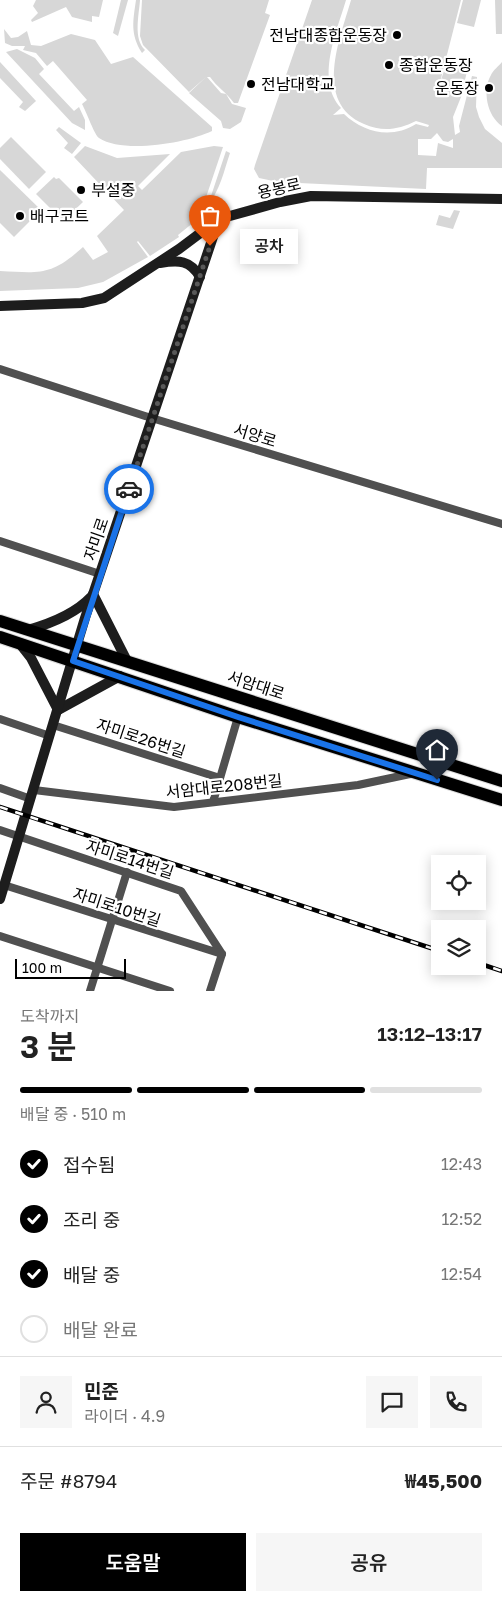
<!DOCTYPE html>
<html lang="ko">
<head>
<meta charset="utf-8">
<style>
  :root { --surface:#fff; --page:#f6f6f6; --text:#222; --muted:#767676; --line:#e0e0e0; --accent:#000 }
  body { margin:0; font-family:"Golos Text","Noto Sans KR",sans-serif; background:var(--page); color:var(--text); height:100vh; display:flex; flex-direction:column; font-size:19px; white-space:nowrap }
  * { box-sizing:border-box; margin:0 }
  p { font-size:16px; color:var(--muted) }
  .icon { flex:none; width:28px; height:28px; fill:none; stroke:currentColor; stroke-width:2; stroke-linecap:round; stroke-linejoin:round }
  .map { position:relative; height:991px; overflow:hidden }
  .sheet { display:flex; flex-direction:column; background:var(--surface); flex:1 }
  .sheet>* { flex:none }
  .controls { position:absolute; left:431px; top:855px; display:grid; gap:10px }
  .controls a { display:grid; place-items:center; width:55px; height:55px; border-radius:0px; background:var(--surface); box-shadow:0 2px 12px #0003; font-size:25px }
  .scale { position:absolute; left:15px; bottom:12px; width:111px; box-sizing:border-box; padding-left:5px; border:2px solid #000; border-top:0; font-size:14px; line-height:18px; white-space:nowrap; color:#000; -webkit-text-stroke:4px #fff; paint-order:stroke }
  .pin { position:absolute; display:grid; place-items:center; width:42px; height:42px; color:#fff; margin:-51px -21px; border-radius:50% 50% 50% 0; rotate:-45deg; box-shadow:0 0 5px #0007 }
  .pin .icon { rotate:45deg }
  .courier { position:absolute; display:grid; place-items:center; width:50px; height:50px; margin:-25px; border:4px solid #1a73e8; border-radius:50%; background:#fff; color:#222; box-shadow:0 1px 6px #0007 }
  .bubble { position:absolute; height:35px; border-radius:0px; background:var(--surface); box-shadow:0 2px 12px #0003; font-size:16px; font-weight:600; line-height:35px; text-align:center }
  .head em { font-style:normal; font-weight:600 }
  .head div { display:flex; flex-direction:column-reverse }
  .head { display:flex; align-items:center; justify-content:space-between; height:85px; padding:0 20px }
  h1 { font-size:32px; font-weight:600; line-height:38px }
  .bar { display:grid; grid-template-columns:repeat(4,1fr); gap:8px 5px; align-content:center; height:60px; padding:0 20px }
  .bar i { height:6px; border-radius:4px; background:var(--line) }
  .bar .on { background:var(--accent) }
  .bar p { grid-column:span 4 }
  .line { display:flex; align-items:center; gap:12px; padding:0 20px; border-top:1px solid var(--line) }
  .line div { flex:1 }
  .round { display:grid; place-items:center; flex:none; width:52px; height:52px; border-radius:0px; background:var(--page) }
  ol { padding:0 20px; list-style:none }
  li { display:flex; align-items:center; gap:15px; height:55px }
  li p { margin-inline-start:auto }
  li .icon { padding:5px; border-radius:50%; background:var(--accent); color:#fff; stroke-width:4 }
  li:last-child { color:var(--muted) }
  li i { width:28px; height:28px; border:2px solid var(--line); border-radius:50% }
  .button { display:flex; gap:10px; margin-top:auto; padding:10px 20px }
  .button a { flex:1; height:58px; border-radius:0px; background:var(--accent); color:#fff; font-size:20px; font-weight:600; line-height:58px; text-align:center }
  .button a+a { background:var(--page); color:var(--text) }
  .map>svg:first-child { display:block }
  .green { fill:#d7d7d7; fill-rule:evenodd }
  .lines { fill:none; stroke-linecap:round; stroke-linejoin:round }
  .primary-casing { stroke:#dbdbdb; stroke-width:14 }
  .street { stroke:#505050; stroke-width:8 }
  .secondary { stroke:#1d1d1d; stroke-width:10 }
  .primary { stroke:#000; stroke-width:12 }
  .rail-casing { stroke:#000; stroke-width:4.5 }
  .rail { stroke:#fff; stroke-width:2.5; stroke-dasharray:8; stroke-linecap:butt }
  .done { stroke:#595959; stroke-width:5; stroke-dasharray:0 9 }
  .route { stroke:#1a73e8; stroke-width:6 }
  .poi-dot { fill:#000; stroke:#fff; stroke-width:2 }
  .labels { text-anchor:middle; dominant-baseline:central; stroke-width:4.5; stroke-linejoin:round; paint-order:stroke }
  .poi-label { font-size:16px; fill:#000; stroke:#fff; text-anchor:start }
  .street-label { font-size:16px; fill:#000; stroke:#fff }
</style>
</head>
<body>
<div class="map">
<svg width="502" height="991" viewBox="0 0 502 991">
  <rect width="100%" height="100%" fill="#fff"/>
  <!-- green -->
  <g class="green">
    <polygon points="36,0 103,0 99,17 92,16 92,22 72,17 66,7 32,22 31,20 38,13 33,6"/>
    <polygon points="121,0 128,0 118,36 113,33"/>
    <path d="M 136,0 L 140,0 C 139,15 133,39 145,50 L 142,53 C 130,34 133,21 136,0 Z"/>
    <path d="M 142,0 L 269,0 L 265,13 L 270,15 L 238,103 L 234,103 C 227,93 217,87 210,77 L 207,77 L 221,93 L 226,94 L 232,104 L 246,108 L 241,122 L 230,129 L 223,128 L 221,121 L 189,93 L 206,77 L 189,92 L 143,45 L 140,36 Z"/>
    <path d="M 312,0 L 346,0 C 337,31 315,80 341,108 L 333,115 L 344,114 C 364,133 392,139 416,124 L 428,127 L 429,125 L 416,121 C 398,130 382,132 364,124 C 313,102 340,39 351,0 L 461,0 L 439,86 L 447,62 L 468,67 L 461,97 L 453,117 L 455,135 L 460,132 L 459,126 L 472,76 L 477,77 L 476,107 L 479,117 L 485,129 L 502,143 L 502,168 L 427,168 L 426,189 L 278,182 L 259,178 L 254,169 L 255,165 ZM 437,133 L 443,141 L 448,142 L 453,139 L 453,148 L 438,143 L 436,156 L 418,155 L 418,139 L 431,139 Z"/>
    <polygon points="463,0 481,0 474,27 457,23"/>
    <polygon points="495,0 502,0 502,34 496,34"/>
    <path d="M 4,29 L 11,38 L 18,37 L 27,31 L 31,45 L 41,46 L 71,34 L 95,40 L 111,64 L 133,57 L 212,127 L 212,131 C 187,143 123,154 99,138 C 95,136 86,111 82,104 L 87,100 L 53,61 L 47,66 L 36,53 L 23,50 L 25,46 L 12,46 L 5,43 Z"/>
    <polygon points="17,49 35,58 44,69 39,74 74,111 79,107 85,120 85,130 72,123 6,52"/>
    <polygon points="0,62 36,101 25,111 19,107 23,102 0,78"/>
    <path d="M 502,62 L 502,126 C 487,116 482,90 491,75 C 493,70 499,66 502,62 Z"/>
    <polygon points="59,127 81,143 72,154 64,148 68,143 56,130"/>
    <polygon points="11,137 46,172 29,189 0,159 0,148"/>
    <path d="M 85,146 L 117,158 L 170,154 L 138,186 L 142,190 L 181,152 L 214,146 L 223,147 L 199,218 L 178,235 L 179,237 L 150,256 L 138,241 L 137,242 L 148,257 L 103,282 L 78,288 L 0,291 L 0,271 C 41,273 51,276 83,247 L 93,260 L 108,252 L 97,236 L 124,210 L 74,157 Z"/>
    <path d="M 226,151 L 230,153 C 224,171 220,190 208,205 Z"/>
    <polygon points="0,170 41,210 14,237 0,223"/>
    <polygon points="54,177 56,179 59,178 83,202 63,221 36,194"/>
    <polygon points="454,210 460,211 453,229 436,225 439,215 450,218"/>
  </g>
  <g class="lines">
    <!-- primary casing -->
    <g class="primary-casing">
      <g id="primary">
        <polyline points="0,621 502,781"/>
        <polyline points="0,637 238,717 502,800"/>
      </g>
    </g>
    <!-- street -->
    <g class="street">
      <polyline points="0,369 145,416 502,524"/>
      <polyline points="0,541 100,574"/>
      <polyline points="0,719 50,736"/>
      <polyline points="53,725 220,778"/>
      <polyline points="0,788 31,799"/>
      <polyline points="34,790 174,807 358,785 410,774"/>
      <polyline points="213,802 238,717"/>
      <polyline points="0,830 181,891 222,954 210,991"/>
      <polyline points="4,885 222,954"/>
      <polyline points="0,936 170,991"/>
      <polyline points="90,991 127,872"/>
    </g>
    <!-- secondary -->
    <g class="secondary">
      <path d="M 160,263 C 179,260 190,260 200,277"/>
      <polyline points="0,306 82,303 104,298 179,249 219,219 280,202 311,196 502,199"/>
      <polyline points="93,594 127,661"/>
      <path d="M 28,630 C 49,624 76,613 91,597"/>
      <polyline points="20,644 31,658 58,710"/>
      <polyline points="58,710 120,676"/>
      <polyline points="0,899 85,618 219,219"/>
    </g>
    <!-- primary -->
    <use href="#primary" class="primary"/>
    <!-- rail casing -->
    <g class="rail-casing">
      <g id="rail">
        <polyline points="0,807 440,951"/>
        <polyline points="478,963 502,971"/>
      </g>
    </g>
    <!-- rail -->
    <use href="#rail" class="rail"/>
  </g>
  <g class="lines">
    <!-- done -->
    <polyline class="done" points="129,489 210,246"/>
    <!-- route -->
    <polyline class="route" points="129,489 73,661 238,717 437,780"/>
  </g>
  <!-- markers -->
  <g class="poi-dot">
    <circle cx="397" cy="35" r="5"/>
    <circle cx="389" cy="65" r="5"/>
    <circle cx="251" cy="84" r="5"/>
    <circle cx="489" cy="88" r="5"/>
    <circle cx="81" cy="190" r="5"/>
    <circle cx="20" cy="216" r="5"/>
  </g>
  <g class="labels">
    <!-- poi labels -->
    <g class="poi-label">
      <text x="387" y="35" text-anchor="end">전남대종합운동장</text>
      <text x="399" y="65">종합운동장</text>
      <text x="261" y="84">전남대학교</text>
      <text x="479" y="88" text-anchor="end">운동장</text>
      <text x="91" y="190">부설중</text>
      <text x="30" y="216">배구코트</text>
    </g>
    <!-- street labels -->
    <g class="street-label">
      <text transform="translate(279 188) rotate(-13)">용봉로</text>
      <text transform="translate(255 435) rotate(17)">서양로</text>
      <text transform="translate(96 539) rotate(-71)">자미로</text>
      <text transform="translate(256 685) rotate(18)">서암대로</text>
      <text transform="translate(141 738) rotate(18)">자미로26번길</text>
      <text transform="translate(224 786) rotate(-6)">서암대로208번길</text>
      <text transform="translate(130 859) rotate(18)">자미로14번길</text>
      <text transform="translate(117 907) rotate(18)">자미로10번길</text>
    </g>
  </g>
</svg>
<div class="controls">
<a><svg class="icon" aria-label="locate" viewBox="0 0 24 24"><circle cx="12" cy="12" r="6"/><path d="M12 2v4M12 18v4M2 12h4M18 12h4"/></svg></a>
<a><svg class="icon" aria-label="layers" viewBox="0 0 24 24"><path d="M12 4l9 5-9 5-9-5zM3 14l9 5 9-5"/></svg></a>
</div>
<div class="scale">100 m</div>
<div class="pin" style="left:210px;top:246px;background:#ea580c"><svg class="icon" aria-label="bag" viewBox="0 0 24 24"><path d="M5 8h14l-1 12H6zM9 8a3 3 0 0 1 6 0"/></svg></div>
<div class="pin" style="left:437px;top:780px;background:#1f2937"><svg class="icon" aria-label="home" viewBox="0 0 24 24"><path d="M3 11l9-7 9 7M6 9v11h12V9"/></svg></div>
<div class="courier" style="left:129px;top:489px"><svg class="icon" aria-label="car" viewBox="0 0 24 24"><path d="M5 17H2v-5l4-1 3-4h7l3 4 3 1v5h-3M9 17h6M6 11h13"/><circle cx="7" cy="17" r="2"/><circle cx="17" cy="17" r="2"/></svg></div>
<div class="bubble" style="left:240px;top:229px;width:58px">공차</div>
</div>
<section class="sheet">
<div class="head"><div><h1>3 분</h1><p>도착까지</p></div><em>13:12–13:17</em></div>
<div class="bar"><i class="on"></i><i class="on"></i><i class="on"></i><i></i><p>배달 중 · 510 m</p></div>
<ol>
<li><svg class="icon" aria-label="check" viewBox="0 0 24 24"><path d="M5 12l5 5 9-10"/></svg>접수됨<p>12:43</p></li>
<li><svg class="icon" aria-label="check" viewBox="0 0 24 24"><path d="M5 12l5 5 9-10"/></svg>조리 중<p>12:52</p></li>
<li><svg class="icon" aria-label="check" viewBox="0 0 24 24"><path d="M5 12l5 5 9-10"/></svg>배달 중<p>12:54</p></li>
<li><i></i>배달 완료</li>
</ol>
<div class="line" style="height:90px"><a class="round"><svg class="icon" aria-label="person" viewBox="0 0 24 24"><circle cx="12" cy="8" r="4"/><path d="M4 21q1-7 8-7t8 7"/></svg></a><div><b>민준</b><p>라이더 · 4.9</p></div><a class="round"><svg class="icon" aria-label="chat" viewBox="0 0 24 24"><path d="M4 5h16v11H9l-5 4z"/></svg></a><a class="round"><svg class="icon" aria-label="phone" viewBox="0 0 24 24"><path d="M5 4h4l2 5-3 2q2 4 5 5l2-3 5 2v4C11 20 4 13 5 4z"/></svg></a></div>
<div class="line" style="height:65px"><div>주문 #8794</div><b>₩45,500</b></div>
<div class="button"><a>도움말</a><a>공유</a></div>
</section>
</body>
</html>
